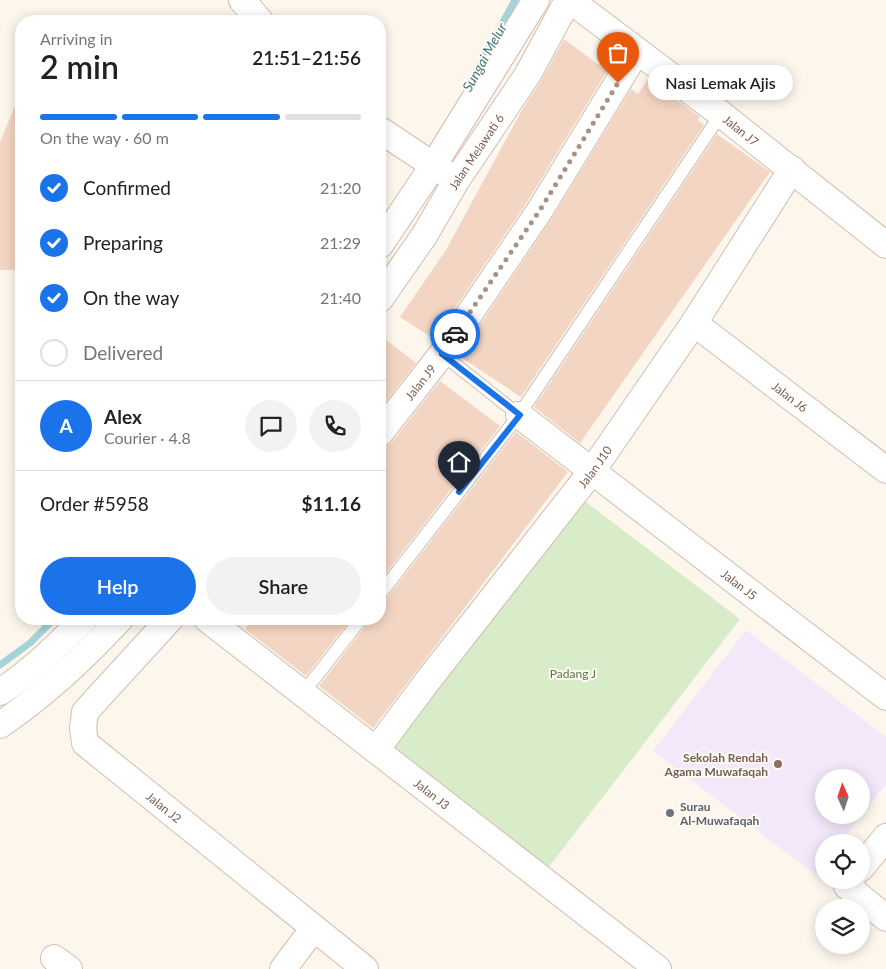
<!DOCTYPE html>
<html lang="en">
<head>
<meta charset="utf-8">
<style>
  :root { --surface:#fff; --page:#f2f2f2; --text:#222; --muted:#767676; --line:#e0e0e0; --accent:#1a73e8 }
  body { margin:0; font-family:Lato,sans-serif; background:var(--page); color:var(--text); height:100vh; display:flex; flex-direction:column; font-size:19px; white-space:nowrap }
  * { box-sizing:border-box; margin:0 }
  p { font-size:16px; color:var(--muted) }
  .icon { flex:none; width:28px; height:28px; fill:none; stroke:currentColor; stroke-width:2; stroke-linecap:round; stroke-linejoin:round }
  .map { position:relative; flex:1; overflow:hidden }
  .drawer { position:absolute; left:15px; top:15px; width:371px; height:610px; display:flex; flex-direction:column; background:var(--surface); border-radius:20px; box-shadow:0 2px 12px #0003 }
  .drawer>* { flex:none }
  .needle { width:32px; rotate:357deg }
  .controls { position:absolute; left:815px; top:769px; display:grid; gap:10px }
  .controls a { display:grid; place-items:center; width:55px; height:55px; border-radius:50%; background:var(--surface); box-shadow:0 2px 12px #0003; font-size:25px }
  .pin { position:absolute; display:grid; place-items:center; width:42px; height:42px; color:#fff; margin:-51px -21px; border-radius:50% 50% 50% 0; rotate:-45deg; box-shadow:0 0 5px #0007 }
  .pin .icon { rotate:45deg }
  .courier { position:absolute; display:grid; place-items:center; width:50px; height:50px; margin:-25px; border:4px solid #1a73e8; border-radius:50%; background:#fff; color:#222; box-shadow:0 1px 6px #0007 }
  .bubble { position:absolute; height:35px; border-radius:18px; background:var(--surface); box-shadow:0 2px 12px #0003; font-size:16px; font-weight:600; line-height:35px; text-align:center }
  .head em { font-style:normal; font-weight:600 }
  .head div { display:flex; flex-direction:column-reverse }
  .head { display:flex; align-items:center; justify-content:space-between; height:85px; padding:0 25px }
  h1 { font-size:32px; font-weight:600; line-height:38px }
  .bar { display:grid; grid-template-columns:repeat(4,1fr); gap:8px 5px; align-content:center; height:60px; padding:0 25px }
  .bar i { height:6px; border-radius:4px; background:var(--line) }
  .bar .selected { background:var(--accent) }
  .bar p { grid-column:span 4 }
  .line { display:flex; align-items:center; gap:12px; padding:0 25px; border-top:1px solid var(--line) }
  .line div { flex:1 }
  .round { display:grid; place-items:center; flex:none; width:52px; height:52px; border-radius:26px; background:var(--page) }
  ol { padding:0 25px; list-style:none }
  li { display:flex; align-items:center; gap:15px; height:55px }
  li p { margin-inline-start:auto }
  li .icon { padding:5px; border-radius:50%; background:var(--accent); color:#fff; stroke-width:4 }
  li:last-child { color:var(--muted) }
  li i { width:28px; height:28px; border:2px solid var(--line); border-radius:50% }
  .primary-button { display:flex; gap:10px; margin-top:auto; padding:10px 25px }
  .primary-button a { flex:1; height:58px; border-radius:30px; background:var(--accent); color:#fff; font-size:20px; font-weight:600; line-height:58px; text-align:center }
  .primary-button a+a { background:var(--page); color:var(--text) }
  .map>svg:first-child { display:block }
  .education { fill:#f3e8fa; fill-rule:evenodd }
  .green { fill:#d8ecc9 }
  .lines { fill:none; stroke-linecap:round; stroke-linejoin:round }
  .stream { stroke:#a5d3da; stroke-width:7 }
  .building { fill:#f3d5c3 }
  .lane-casing { stroke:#d1beb0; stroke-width:14 }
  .street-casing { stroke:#d1beb0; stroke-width:28 }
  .lane { stroke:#fff; stroke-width:12 }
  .street { stroke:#fff; stroke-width:26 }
  .done { stroke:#a89285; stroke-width:5; stroke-dasharray:0 9 }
  .route { stroke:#1a73e8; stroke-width:6 }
  .education-dot { fill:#8d6e63; stroke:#fffaf3; stroke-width:2 }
  .worship-dot { fill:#6b7280; stroke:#fffaf3; stroke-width:2 }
  .labels { text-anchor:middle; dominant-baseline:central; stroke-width:4; stroke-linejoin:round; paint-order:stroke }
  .street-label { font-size:12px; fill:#7a5c4d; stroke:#fffaf3 }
  .park-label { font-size:12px; fill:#537a41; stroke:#fffaf3 }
  .education-label { font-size:12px; font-weight:bold; fill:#785e54; stroke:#fffaf3; text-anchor:end }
  .worship-label { font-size:12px; font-weight:bold; fill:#5b616d; stroke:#fffaf3; text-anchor:start }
  .water-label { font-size:14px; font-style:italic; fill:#437c86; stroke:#fffaf3 }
</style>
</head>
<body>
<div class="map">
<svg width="886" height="969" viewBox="0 0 886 969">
  <rect width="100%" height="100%" fill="#fdf6ec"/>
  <!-- education -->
  <path class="education" d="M 746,630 L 886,737 L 886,784 L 841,842 L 824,842 L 824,865 L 816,875 L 653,751 ZM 824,778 L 861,778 L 861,815 L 824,815 Z"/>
  <!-- green -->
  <polygon class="green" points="582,499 740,619 545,872 387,752"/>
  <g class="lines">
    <!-- stream -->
    <g class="stream">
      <polyline points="470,83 515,0"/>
      <polyline points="0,665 30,643 54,619"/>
    </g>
  </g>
  <!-- building -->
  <g class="building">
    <polygon points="564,39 607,71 527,202 434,339 400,317 446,250 522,110 541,81"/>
    <polygon points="648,79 700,117 698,120 704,125 521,397 459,356 552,218 631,89 638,94"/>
    <polygon points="21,92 21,270 0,270 0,142"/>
    <polygon points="717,134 770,172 580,443 534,407"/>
    <polygon points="380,335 416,363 380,409"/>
    <polygon points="440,381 500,426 380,581 380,448 386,447 392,442"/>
    <polygon points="516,432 568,472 373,728 319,686 367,624 369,619 380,619 380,602 386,599"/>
    <polygon points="253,619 351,619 306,676 245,629"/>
  </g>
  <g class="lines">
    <!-- lane casing -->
    <g class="lane-casing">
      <g id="lane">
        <polyline points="442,354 519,415"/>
        <polyline points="380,594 519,415 721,114"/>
        <polyline points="303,693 361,619"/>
      </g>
    </g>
    <!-- street casing -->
    <g class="street-casing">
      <g id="street">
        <polyline points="242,0 260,21"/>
        <path id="s1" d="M 570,0 L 721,114 L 886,245"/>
        <polyline points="380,130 448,175"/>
        <polyline points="380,245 433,166 536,0"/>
        <path id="s2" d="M 380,299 L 424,236 L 456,181 L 528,74 L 568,0"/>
        <path id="s3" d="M 694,323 L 886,470"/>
        <path id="s4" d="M 519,415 L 886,697"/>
        <path id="s5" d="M 380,433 L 442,354 L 540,210 L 637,51"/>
        <path id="s6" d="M 170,619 L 85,712 L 83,728 L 85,743 L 365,969"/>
        <path id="s7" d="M 207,619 L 658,969"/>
        <path d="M 0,692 C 31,672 58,645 84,619"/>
        <path d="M 0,725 C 44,695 84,658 120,619"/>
        <path id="s8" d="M 376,750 L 426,683 L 592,471 L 694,323 L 792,169"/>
        <polyline points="861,868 886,837"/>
        <polyline points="852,880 847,886 886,918"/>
        <polyline points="54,958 69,969"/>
        <polyline points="283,969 314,928"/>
      </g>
    </g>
    <!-- lane -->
    <use href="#lane" class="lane"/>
    <!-- street -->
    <use href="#street" class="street"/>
  </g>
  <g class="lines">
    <!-- done -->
    <polyline class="done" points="455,334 540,210 618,83"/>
    <!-- route -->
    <polyline class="route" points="455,334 442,354 520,415 459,492"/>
  </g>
  <!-- markers -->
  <circle class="education-dot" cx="778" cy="764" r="5"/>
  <circle class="worship-dot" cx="670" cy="813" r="5"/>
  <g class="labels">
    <!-- street labels -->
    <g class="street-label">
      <text stroke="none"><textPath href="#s1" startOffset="215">Jalan J7</textPath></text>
      <text stroke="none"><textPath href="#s2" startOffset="176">Jalan Melawati 6</textPath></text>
      <text stroke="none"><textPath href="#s5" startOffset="65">Jalan J9</textPath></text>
      <text stroke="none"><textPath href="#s3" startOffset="121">Jalan J6</textPath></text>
      <text stroke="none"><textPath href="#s8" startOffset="358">Jalan J10</textPath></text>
      <text stroke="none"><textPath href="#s4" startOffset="278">Jalan J5</textPath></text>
      <text stroke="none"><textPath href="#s7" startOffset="285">Jalan J3</textPath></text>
      <text stroke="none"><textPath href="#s6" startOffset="259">Jalan J2</textPath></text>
    </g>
    <!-- park labels -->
    <g class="park-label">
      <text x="573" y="673">Padang J</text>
    </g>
    <!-- education labels -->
    <g class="education-label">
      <text x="768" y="757">Sekolah Rendah<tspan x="768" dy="14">Agama Muwafaqah</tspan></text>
    </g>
    <!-- worship labels -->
    <g class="worship-label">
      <text x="680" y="806">Surau<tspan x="680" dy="14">Al-Muwafaqah</tspan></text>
    </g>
    <!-- water labels -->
    <g class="water-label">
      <text transform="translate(484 57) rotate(-61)">Sungai Melur</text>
    </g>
  </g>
</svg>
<div class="controls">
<a><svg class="needle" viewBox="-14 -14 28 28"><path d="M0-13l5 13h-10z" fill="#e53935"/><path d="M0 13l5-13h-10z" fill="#767676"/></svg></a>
<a><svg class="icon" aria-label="locate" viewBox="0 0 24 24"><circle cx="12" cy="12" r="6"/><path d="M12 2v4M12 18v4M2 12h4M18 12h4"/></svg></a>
<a><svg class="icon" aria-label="layers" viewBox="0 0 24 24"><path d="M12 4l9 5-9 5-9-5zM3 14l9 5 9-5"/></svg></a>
</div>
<div class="pin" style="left:618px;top:83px;background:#ea580c"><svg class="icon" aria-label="bag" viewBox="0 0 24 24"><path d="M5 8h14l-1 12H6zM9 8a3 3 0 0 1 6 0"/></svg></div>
<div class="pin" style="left:459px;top:492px;background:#1f2937"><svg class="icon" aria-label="home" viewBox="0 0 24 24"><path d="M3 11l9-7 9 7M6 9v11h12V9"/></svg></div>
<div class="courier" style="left:455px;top:334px"><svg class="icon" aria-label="car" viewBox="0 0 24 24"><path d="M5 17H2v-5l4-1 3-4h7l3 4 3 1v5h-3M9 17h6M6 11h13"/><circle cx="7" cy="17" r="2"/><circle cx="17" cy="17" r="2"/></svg></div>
<div class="bubble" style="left:648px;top:65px;width:145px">Nasi Lemak Ajis</div>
<section class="drawer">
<div class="head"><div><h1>2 min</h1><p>Arriving in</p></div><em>21:51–21:56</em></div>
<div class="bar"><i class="selected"></i><i class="selected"></i><i class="selected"></i><i></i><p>On the way · 60 m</p></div>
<ol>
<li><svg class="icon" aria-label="check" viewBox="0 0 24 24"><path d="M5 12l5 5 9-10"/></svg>Confirmed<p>21:20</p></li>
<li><svg class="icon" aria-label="check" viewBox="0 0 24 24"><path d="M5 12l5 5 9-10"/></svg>Preparing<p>21:29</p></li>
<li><svg class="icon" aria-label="check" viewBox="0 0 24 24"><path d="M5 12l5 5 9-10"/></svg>On the way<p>21:40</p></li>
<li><i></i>Delivered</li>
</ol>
<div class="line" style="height:90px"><b class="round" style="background:var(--accent);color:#fff">A</b><div><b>Alex</b><p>Courier · 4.8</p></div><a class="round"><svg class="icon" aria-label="chat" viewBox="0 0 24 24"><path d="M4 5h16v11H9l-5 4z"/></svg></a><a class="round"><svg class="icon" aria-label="phone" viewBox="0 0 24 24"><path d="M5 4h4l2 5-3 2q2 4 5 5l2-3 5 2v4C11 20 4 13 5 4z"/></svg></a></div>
<div class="line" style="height:65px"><div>Order #5958</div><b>$11.16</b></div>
<div class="primary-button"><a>Help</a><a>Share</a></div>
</section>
</div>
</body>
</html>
